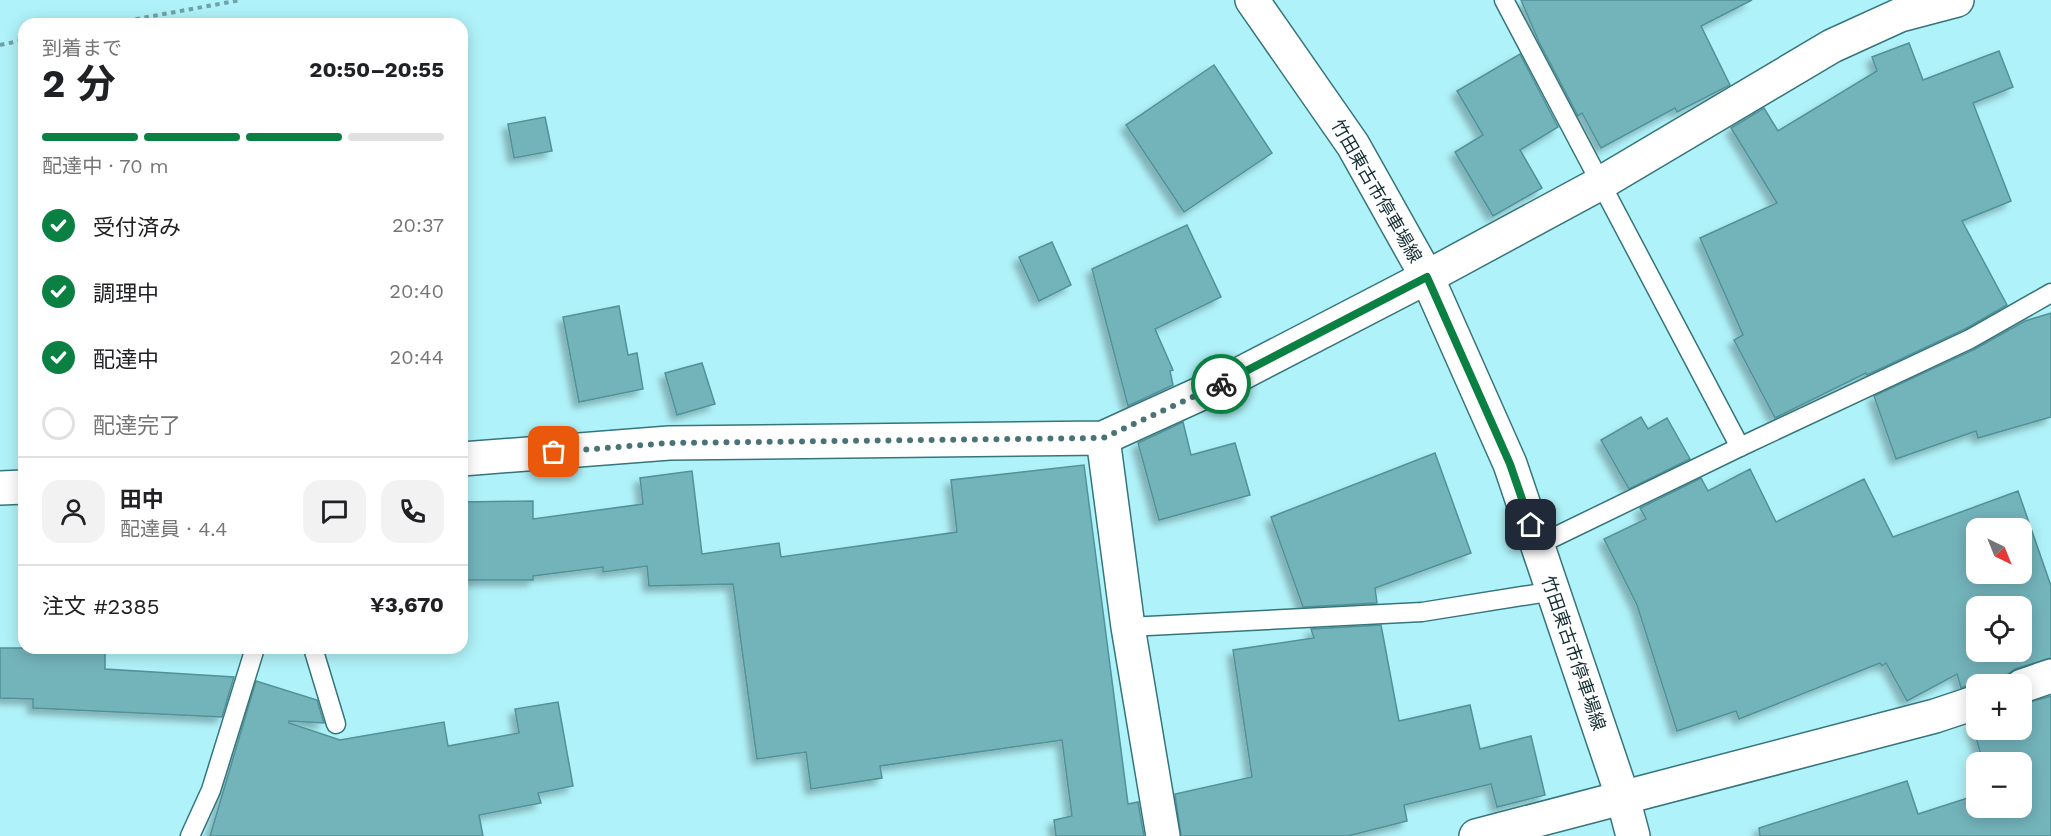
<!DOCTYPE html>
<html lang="ja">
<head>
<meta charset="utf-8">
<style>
  :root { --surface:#fff; --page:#f2f2f2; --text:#202124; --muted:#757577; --line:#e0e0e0; --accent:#0b8043 }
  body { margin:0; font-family:"Work Sans","Noto Sans JP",sans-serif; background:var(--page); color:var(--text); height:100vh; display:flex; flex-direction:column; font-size:22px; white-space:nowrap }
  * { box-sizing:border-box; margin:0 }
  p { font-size:20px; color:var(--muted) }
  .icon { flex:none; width:33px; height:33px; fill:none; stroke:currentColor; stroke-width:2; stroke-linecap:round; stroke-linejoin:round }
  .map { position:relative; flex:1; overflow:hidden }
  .panel { position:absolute; left:18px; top:18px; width:450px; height:636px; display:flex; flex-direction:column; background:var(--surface); border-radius:18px; box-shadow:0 3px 15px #0003 }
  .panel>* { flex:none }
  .needle { width:39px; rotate:137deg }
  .tools { position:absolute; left:1966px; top:518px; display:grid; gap:12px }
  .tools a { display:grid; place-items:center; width:66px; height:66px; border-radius:12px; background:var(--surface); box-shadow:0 3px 15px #0003; font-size:30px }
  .pin { position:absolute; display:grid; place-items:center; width:51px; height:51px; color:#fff; margin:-26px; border-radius:12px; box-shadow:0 3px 9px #0006 }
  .courier { position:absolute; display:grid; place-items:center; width:60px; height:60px; margin:-30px; border:4px solid #0b8043; border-radius:50%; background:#fff; color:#222; box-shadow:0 2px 8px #0007 }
  .overview em { font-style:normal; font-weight:700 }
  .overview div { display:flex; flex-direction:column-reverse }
  .overview { display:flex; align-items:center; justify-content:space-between; height:102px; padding:0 24px }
  h1 { font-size:39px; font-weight:700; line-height:45px }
  .bar { display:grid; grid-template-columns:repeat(4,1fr); gap:9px 6px; align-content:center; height:72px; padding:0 24px }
  .bar i { height:8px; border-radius:4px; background:var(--line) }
  .bar .active { background:var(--accent) }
  .bar p { grid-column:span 4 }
  .line { display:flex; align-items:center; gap:15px; padding:0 24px; border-top:2px solid var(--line) }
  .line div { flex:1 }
  .round { display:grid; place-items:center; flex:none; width:63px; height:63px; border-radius:18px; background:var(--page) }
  ol { padding:0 24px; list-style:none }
  li { display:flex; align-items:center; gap:18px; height:66px }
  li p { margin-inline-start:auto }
  li .icon { padding:6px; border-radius:50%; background:var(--accent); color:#fff; stroke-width:4 }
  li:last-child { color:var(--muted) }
  li i { width:33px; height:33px; border:3px solid var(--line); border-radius:50% }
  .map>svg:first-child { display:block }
  .building { fill:#73b4bb; stroke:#529198; stroke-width:1.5; fill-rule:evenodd; filter:url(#shadow) }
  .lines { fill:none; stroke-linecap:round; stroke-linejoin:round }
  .service-casing { stroke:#35757c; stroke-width:21 }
  .minor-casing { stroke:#35757c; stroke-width:36 }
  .secondary-casing { stroke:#35757c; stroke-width:36 }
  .path { stroke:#70a2a8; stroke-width:4; stroke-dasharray:4.5 4.5; stroke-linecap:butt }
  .service { stroke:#fff; stroke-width:18 }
  .minor { stroke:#fff; stroke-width:33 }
  .secondary { stroke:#fff; stroke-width:33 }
  .done { stroke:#4a7377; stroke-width:6; stroke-dasharray:0 10.8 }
  .route { stroke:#0b8043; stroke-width:8 }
  .labels { text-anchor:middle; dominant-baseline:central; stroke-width:5; stroke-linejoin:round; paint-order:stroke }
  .street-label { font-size:18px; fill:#132e31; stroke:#fff }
</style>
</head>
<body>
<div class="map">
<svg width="2051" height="836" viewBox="0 0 2051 836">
  <defs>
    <filter id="shadow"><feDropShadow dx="-5.5" dy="5.5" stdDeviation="3" flood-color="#0004"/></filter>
  </defs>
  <rect width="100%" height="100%" fill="#b0f2f9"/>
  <!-- building -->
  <g class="building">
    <polygon points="1521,0 1752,0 1701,26 1730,85 1677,112 1675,108 1601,148 1582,113 1578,116 1539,42"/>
    <polygon points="1909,43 1923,80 1999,51 2013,87 1973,103 2011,201 1962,221 2007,305 1965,329 1867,375 1866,373 1775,418 1734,340 1743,335 1700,238 1777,203 1731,128 1764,108 1778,131 1877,71 1872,57"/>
    <polygon points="1520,54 1558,127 1520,150 1542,188 1493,216 1455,152 1483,135 1457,91"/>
    <polygon points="1214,65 1272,153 1184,212 1126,125"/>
    <polygon points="545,117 552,151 514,158 508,124"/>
    <polygon points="1187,225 1221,297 1155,329 1173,370 1170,371 1173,385 1128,406 1092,269"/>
    <polygon points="1052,242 1071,285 1039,301 1019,257"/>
    <polygon points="619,306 628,355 637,353 643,389 579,402 563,317"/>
    <polygon points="2051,313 2051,417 1978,438 1976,431 1896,459 1874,396 1975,349 2025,321"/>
    <polygon points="702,363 715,404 677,415 665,373"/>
    <polygon points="1641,417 1648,429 1667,418 1690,459 1629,489 1601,440"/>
    <polygon points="1183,422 1191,455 1235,443 1250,495 1159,520 1138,443"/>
    <polygon points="1435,453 1471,553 1375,588 1377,603 1303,607 1271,517"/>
    <polygon points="1084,465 1128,804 1138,802 1144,836 1056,836 1054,820 1072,816 1062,740 880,766 882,778 811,789 806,752 757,759 733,584 649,586 647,566 603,572 603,567 533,576 533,580 462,580 462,502 533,501 533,519 643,504 640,478 692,471 702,554 779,543 781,557 957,532 951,480"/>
    <path d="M 1750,469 L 1776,522 L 1864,479 L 1893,537 L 2018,491 L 2051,586 L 2051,658 L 2015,669 L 2008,674 L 2004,684 L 1972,684 L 1961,688 L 1957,674 L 1907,701 L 1886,663 L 1882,666 L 1880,663 L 1739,719 L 1736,711 L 1677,731 L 1637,605 L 1604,539 L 1646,519 L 1640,508 L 1701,478 L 1708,491 ZM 1977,528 L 2022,528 L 2022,573 L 1977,573 ZM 1977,606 L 2022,606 L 2022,651 L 1977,651 Z"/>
    <polygon points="1381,625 1399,721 1470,705 1480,749 1531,736 1545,795 1497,807 1491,784 1404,805 1407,821 1348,836 1181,836 1175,794 1252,777 1233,650 1314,638 1311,629"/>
    <polygon points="0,648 105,648 105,669 234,677 222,717 33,708 33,699 0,698"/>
    <polygon points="256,681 317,700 324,723 289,721 289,723 340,740 444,722 448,746 519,733 515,709 558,702 573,786 538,793 541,803 479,815 483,836 210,836"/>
    <polygon points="2051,696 2051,836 1760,836 1759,828 1907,781 1918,814 1977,795 1977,807 2022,807 2022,762 1983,762 1972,724 1977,722 1977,729 2022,729 2022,704"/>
  </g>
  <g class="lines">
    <!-- service casing -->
    <g class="service-casing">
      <g id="service">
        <polyline points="1504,0 1740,447"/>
        <polyline points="1538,545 1740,447 1970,339 2051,293"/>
        <polyline points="1128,627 1422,612 1554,591"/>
        <polyline points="313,648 336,724"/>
        <polyline points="190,836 211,790 255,648"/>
      </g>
    </g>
    <!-- minor casing -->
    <g class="minor-casing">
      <g id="minor">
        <polyline points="1103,438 1128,627 1163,836"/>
        <polyline points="462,459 669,443 1103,438 1213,388 1427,277 1601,183 1832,46 1900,15 1957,0"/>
        <polyline points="0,488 24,487"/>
        <polyline points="2022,686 2051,676"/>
        <polyline points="1476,836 1935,716 1977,702"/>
      </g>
    </g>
    <!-- secondary casing -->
    <g class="secondary-casing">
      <polyline id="secondary" points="1252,0 1353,145 1427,277 1510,464 1623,798 1633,836"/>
    </g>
    <!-- path -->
    <g class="path">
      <polyline points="109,24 241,0"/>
      <polyline points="0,45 24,40"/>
    </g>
    <!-- service -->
    <use href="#service" class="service"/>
    <!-- minor -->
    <use href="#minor" class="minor"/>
    <!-- secondary -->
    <use href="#secondary" class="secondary"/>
  </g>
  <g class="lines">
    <!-- done -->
    <polyline class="done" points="554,452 669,443 1103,438 1221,384"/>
    <!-- route -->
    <polyline class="route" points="1221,384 1427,277 1510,464 1531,525"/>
  </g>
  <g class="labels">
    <!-- street labels -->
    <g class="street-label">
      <text transform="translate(1377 191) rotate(60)">竹田東古市停車場線</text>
      <text transform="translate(1574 653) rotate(71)">竹田東古市停車場線</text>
    </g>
  </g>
</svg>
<div class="tools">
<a><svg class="needle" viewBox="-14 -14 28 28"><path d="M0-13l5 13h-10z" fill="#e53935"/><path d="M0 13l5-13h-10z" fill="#757577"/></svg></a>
<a><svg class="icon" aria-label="locate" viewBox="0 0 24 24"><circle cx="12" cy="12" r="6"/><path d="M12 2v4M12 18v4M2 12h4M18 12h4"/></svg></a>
<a>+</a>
<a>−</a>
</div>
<div class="pin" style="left:554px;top:452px;background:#ea580c"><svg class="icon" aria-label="bag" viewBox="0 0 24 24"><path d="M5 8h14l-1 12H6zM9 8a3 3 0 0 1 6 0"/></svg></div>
<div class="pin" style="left:1531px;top:525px;background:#1f2937"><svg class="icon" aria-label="home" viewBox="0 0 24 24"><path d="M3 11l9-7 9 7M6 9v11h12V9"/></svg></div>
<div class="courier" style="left:1221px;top:384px"><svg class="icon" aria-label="bike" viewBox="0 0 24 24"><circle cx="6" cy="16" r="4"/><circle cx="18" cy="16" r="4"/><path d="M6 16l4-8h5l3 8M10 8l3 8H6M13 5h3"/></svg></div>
<section class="panel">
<div class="overview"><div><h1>2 分</h1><p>到着まで</p></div><em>20:50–20:55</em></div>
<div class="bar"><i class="active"></i><i class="active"></i><i class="active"></i><i></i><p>配達中 · 70 m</p></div>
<ol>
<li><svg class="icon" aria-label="check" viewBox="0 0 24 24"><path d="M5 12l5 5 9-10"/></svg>受付済み<p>20:37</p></li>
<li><svg class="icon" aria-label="check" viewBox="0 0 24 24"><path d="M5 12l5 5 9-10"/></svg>調理中<p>20:40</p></li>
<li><svg class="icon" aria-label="check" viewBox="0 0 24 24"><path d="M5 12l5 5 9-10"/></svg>配達中<p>20:44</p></li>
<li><i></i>配達完了</li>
</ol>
<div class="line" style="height:108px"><a class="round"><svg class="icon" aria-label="person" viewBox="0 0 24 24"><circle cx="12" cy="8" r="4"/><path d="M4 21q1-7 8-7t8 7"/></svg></a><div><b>田中</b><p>配達員 · 4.4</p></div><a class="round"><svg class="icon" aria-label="chat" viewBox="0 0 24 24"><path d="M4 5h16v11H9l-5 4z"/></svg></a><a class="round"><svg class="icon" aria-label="phone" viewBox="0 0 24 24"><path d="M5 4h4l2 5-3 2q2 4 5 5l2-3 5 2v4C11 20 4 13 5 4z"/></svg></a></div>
<div class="line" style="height:78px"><div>注文 #2385</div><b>¥3,670</b></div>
</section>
</div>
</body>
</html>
